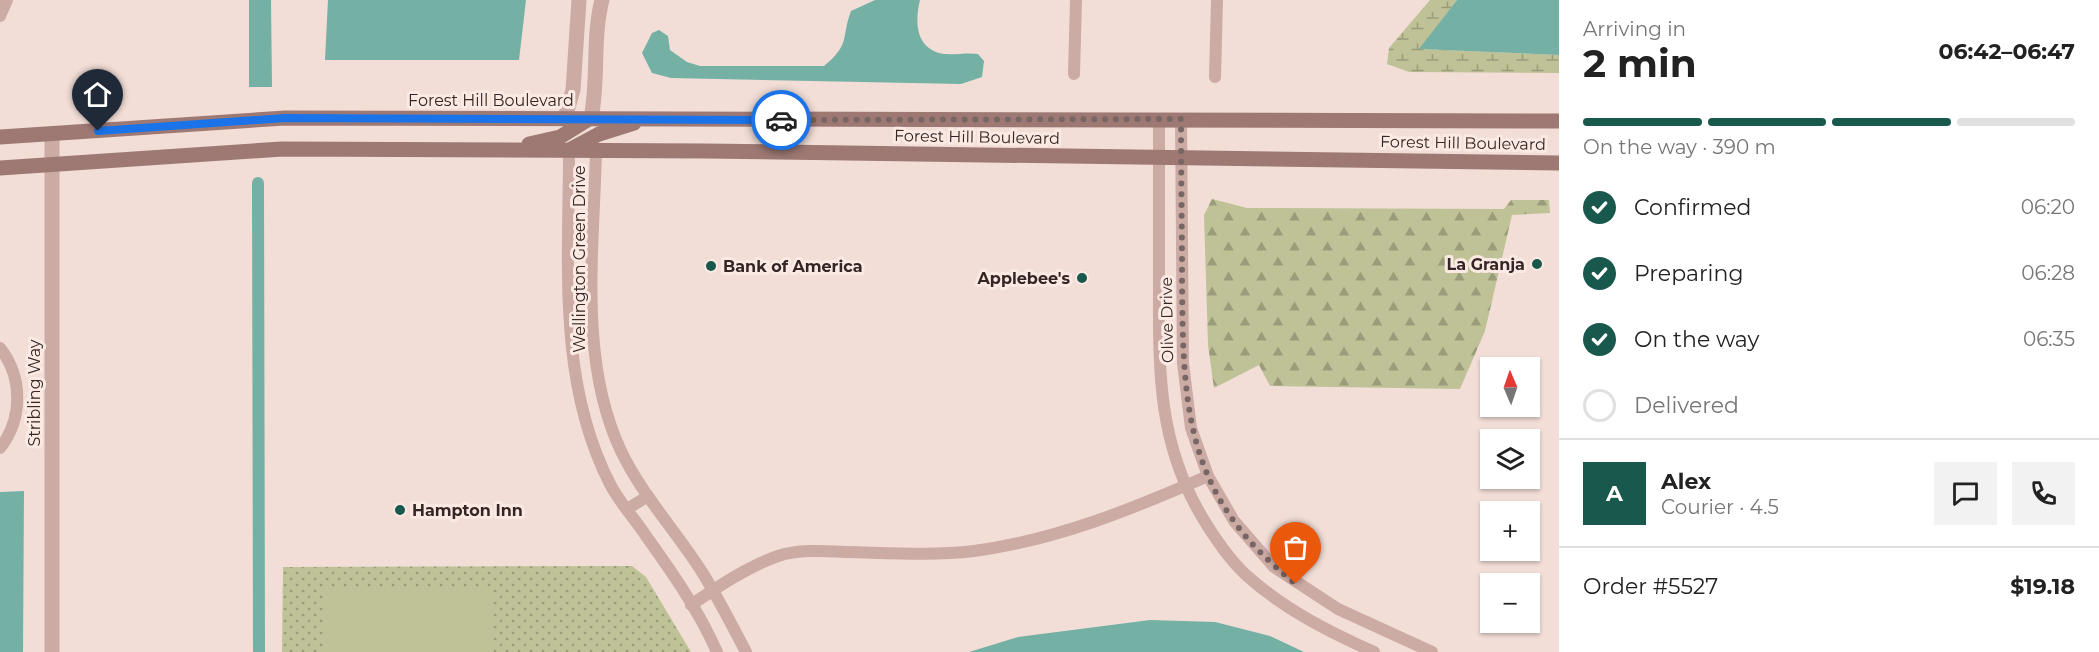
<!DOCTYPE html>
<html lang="en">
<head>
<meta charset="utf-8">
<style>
  :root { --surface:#fff; --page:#f2f2f2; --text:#222; --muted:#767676; --line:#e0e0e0; --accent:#19584c }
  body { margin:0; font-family:Montserrat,sans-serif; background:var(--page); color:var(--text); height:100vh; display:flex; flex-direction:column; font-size:22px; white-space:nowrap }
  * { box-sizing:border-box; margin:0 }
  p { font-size:20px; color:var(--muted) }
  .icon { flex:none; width:33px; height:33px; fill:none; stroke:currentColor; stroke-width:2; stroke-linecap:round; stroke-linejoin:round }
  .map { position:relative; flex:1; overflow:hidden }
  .drawer { display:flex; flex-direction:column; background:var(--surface); width:540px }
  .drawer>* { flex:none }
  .needle { width:39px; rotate:358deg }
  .tools { position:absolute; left:1480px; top:357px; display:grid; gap:12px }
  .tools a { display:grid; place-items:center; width:60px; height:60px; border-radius:0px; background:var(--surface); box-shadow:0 2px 4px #0004; font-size:30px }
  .pin { position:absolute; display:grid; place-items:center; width:51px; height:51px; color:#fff; margin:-62px -26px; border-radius:50% 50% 50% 0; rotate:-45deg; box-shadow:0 0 6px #0007 }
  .pin .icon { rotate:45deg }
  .courier { position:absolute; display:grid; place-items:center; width:60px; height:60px; margin:-30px; border:4px solid #1a73e8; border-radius:50%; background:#fff; color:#222; box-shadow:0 2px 8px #0007 }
  .head em { font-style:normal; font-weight:700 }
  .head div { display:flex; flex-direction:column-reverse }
  .head { display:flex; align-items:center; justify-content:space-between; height:102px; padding:0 24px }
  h1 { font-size:39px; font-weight:700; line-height:45px }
  .bar { display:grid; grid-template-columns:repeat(4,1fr); gap:9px 6px; align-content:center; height:72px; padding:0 24px }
  .bar i { height:8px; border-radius:4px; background:var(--line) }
  .bar .active { background:var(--accent) }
  .bar p { grid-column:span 4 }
  .line { display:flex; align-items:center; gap:15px; padding:0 24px; border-top:2px solid var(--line) }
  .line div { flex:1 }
  .round { display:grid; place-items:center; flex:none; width:63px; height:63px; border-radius:0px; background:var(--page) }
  ol { padding:0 24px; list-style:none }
  li { display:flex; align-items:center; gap:18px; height:66px }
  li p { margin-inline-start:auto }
  li .icon { padding:6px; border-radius:50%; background:var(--accent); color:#fff; stroke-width:4 }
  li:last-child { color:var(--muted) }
  li i { width:33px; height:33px; border:3px solid var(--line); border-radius:50% }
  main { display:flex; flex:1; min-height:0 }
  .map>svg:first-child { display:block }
  .forest { fill:url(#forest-firs) }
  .wetland { fill:url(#wetland-marsh) }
  .park { fill:url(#park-dots) }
  .pitch { fill:#bec296 }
  .water { fill:#74b1a4 }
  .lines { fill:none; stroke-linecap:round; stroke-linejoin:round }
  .canal { stroke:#74b1a4; stroke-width:12 }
  .minor { stroke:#cbaba3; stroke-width:12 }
  .tertiary { stroke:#cbaba3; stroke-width:15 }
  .secondary { stroke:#9e7974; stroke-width:15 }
  .done { stroke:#776663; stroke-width:6; stroke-dasharray:0 10.8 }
  .route { stroke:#1a73e8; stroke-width:8 }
  .poi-dot { fill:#19584c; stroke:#faeae3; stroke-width:2 }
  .labels { text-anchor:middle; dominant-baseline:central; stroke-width:6; stroke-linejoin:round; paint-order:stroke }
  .street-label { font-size:16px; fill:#352625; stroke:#faeae3 }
  .poi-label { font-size:16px; font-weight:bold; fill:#352625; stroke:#faeae3; text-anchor:end }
</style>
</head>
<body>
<main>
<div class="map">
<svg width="1559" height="652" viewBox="0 0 1559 652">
  <defs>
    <pattern id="forest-firs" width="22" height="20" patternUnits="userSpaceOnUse" patternTransform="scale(1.5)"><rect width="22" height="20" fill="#bec296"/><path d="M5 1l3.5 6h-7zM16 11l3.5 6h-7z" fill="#9b9d7a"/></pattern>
    <pattern id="wetland-marsh" width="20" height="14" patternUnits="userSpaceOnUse" patternTransform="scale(1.5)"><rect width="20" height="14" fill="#bec296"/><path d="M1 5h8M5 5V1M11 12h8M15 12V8" fill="none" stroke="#9b9d7a"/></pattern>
    <pattern id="park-dots" width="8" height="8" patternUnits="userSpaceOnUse" patternTransform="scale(1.5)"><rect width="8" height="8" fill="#bec296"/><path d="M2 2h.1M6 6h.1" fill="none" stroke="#9b9d7a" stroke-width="1.8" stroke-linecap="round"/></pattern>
  </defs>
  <rect width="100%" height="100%" fill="#f2ded7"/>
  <!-- forest -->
  <polygon class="forest" points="1212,199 1247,208 1504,209 1511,200 1549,200 1550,213 1512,215 1485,331 1460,389 1270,386 1259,365 1214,388 1208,345 1204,215"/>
  <!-- wetland -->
  <polygon class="wetland" points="1430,0 1457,0 1420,49 1559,55 1559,73 1409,72 1387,64 1389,48"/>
  <!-- park -->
  <polygon class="park" points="632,566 646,577 691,652 282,652 283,567"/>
  <!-- pitch -->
  <polygon class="pitch" points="324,588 491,589 491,652 324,652"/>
  <!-- water -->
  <g class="water">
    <polygon points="249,0 271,0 272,87 249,87"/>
    <polygon points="328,0 526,0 519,60 325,60"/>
    <path d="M 875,0 L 920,0 C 915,20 915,46 939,53 C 950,56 966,52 978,54 L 984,61 L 982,77 L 961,84 L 671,78 L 652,73 L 642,53 L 652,33 L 659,30 L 668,36 L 670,50 L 687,62 L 700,66 L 824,66 C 851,44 841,37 851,11 Z"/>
    <polygon points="1457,0 1559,0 1559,55 1419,49"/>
    <polygon points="24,491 23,652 0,652 0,492"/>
    <polygon points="1150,620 1215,622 1270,636 1304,652 969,652 1018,637"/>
  </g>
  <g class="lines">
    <!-- canal -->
    <polyline class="canal" points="258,183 259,652"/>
    <!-- minor -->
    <g class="minor">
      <polyline points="0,16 7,0"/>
      <polyline points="1074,74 1076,0"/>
      <polyline points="1215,77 1217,0"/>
      <path d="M 1159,119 C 1159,172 1159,225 1159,279 C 1159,365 1156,439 1202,517 C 1214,537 1228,558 1246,575 C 1284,609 1327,631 1374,652"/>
      <polyline points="1181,119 1183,363 1191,428 1208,476 1234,521 1274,567 1338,609 1432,652"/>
      <path d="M 569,150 C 569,262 557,381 610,484 C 619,502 635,519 646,536 C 672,572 699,611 717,652"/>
      <path d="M 596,150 C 594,248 578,360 621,451 C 642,495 676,531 702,572 C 718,598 732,625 746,652"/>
      <path d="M 0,348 C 23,377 23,419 0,448"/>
      <polyline points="627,509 648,496"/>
      <path d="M 691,605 C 719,586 747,567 778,556 C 799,549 825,551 847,552 C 889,553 932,556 974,551 C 1057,540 1132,509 1208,476"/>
    </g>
    <!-- tertiary -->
    <g class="tertiary">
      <polyline points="565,118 573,90 579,0"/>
      <path d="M 591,118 C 599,79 592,39 602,0"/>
      <polyline points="52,652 52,134"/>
    </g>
    <!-- secondary -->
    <g class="secondary">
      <polyline points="0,137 285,118 1559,121"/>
      <polyline points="529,144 560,137 589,119"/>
      <polyline points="571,149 599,134 634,123"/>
      <polyline points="0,168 282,149 705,151 1559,163"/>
    </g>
  </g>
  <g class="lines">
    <!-- done -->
    <path class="done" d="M 781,120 L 1181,119 C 1181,172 1182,225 1182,278 C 1183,409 1185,497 1296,584"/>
    <!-- route -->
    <polyline class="route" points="98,131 285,118 781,120"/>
  </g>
  <!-- markers -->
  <g class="poi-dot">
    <circle cx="1537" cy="264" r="6"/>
    <circle cx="711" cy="266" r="6"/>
    <circle cx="1082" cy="278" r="6"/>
    <circle cx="400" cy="510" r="6"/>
  </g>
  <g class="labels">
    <!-- street labels -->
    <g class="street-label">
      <text x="491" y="100">Forest Hill Boulevard</text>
      <text transform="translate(977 137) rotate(1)">Forest Hill Boulevard</text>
      <text transform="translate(1463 143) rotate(1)">Forest Hill Boulevard</text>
      <text transform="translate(579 259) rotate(-90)">Wellington Green Drive</text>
      <text transform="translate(1167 320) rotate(-91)">Olive Drive</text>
      <text transform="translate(34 393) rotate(-90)">Stribling Way</text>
    </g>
    <!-- poi labels -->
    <g class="poi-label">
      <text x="1525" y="264">La Granja</text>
      <text x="723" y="266" text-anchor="start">Bank of America</text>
      <text x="1070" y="278">Applebee's</text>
      <text x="412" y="510" text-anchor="start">Hampton Inn</text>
    </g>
  </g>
</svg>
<div class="tools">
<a><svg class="needle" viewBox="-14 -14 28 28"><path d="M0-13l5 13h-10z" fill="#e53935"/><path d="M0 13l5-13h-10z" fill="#767676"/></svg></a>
<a><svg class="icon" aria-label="layers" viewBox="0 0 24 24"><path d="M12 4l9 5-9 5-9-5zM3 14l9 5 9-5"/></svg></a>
<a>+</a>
<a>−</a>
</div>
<div class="pin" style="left:1296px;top:584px;background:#ea580c"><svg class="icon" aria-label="bag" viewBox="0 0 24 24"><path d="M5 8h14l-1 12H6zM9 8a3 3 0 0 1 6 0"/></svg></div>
<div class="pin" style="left:98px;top:131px;background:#1f2937"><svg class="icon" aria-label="home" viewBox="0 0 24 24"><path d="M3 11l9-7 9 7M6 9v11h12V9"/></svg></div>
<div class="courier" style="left:781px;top:120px"><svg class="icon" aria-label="car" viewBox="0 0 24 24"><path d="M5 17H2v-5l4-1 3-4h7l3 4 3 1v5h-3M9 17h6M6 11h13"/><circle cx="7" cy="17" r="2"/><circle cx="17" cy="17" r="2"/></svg></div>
</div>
<section class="drawer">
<div class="head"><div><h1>2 min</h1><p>Arriving in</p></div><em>06:42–06:47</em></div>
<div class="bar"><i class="active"></i><i class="active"></i><i class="active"></i><i></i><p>On the way · 390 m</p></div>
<ol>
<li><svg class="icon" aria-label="check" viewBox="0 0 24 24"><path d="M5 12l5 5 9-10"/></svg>Confirmed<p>06:20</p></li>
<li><svg class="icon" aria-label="check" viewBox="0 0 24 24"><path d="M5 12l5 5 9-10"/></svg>Preparing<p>06:28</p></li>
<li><svg class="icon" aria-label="check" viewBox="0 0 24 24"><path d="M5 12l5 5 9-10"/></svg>On the way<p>06:35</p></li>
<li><i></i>Delivered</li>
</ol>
<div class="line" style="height:108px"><b class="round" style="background:var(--accent);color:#fff">A</b><div><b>Alex</b><p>Courier · 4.5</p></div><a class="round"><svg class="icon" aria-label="chat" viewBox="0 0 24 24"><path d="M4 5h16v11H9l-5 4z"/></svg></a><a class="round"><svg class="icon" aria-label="phone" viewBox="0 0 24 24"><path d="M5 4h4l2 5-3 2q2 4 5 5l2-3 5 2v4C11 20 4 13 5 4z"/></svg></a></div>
<div class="line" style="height:78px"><div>Order #5527</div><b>$19.18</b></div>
</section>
</main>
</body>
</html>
